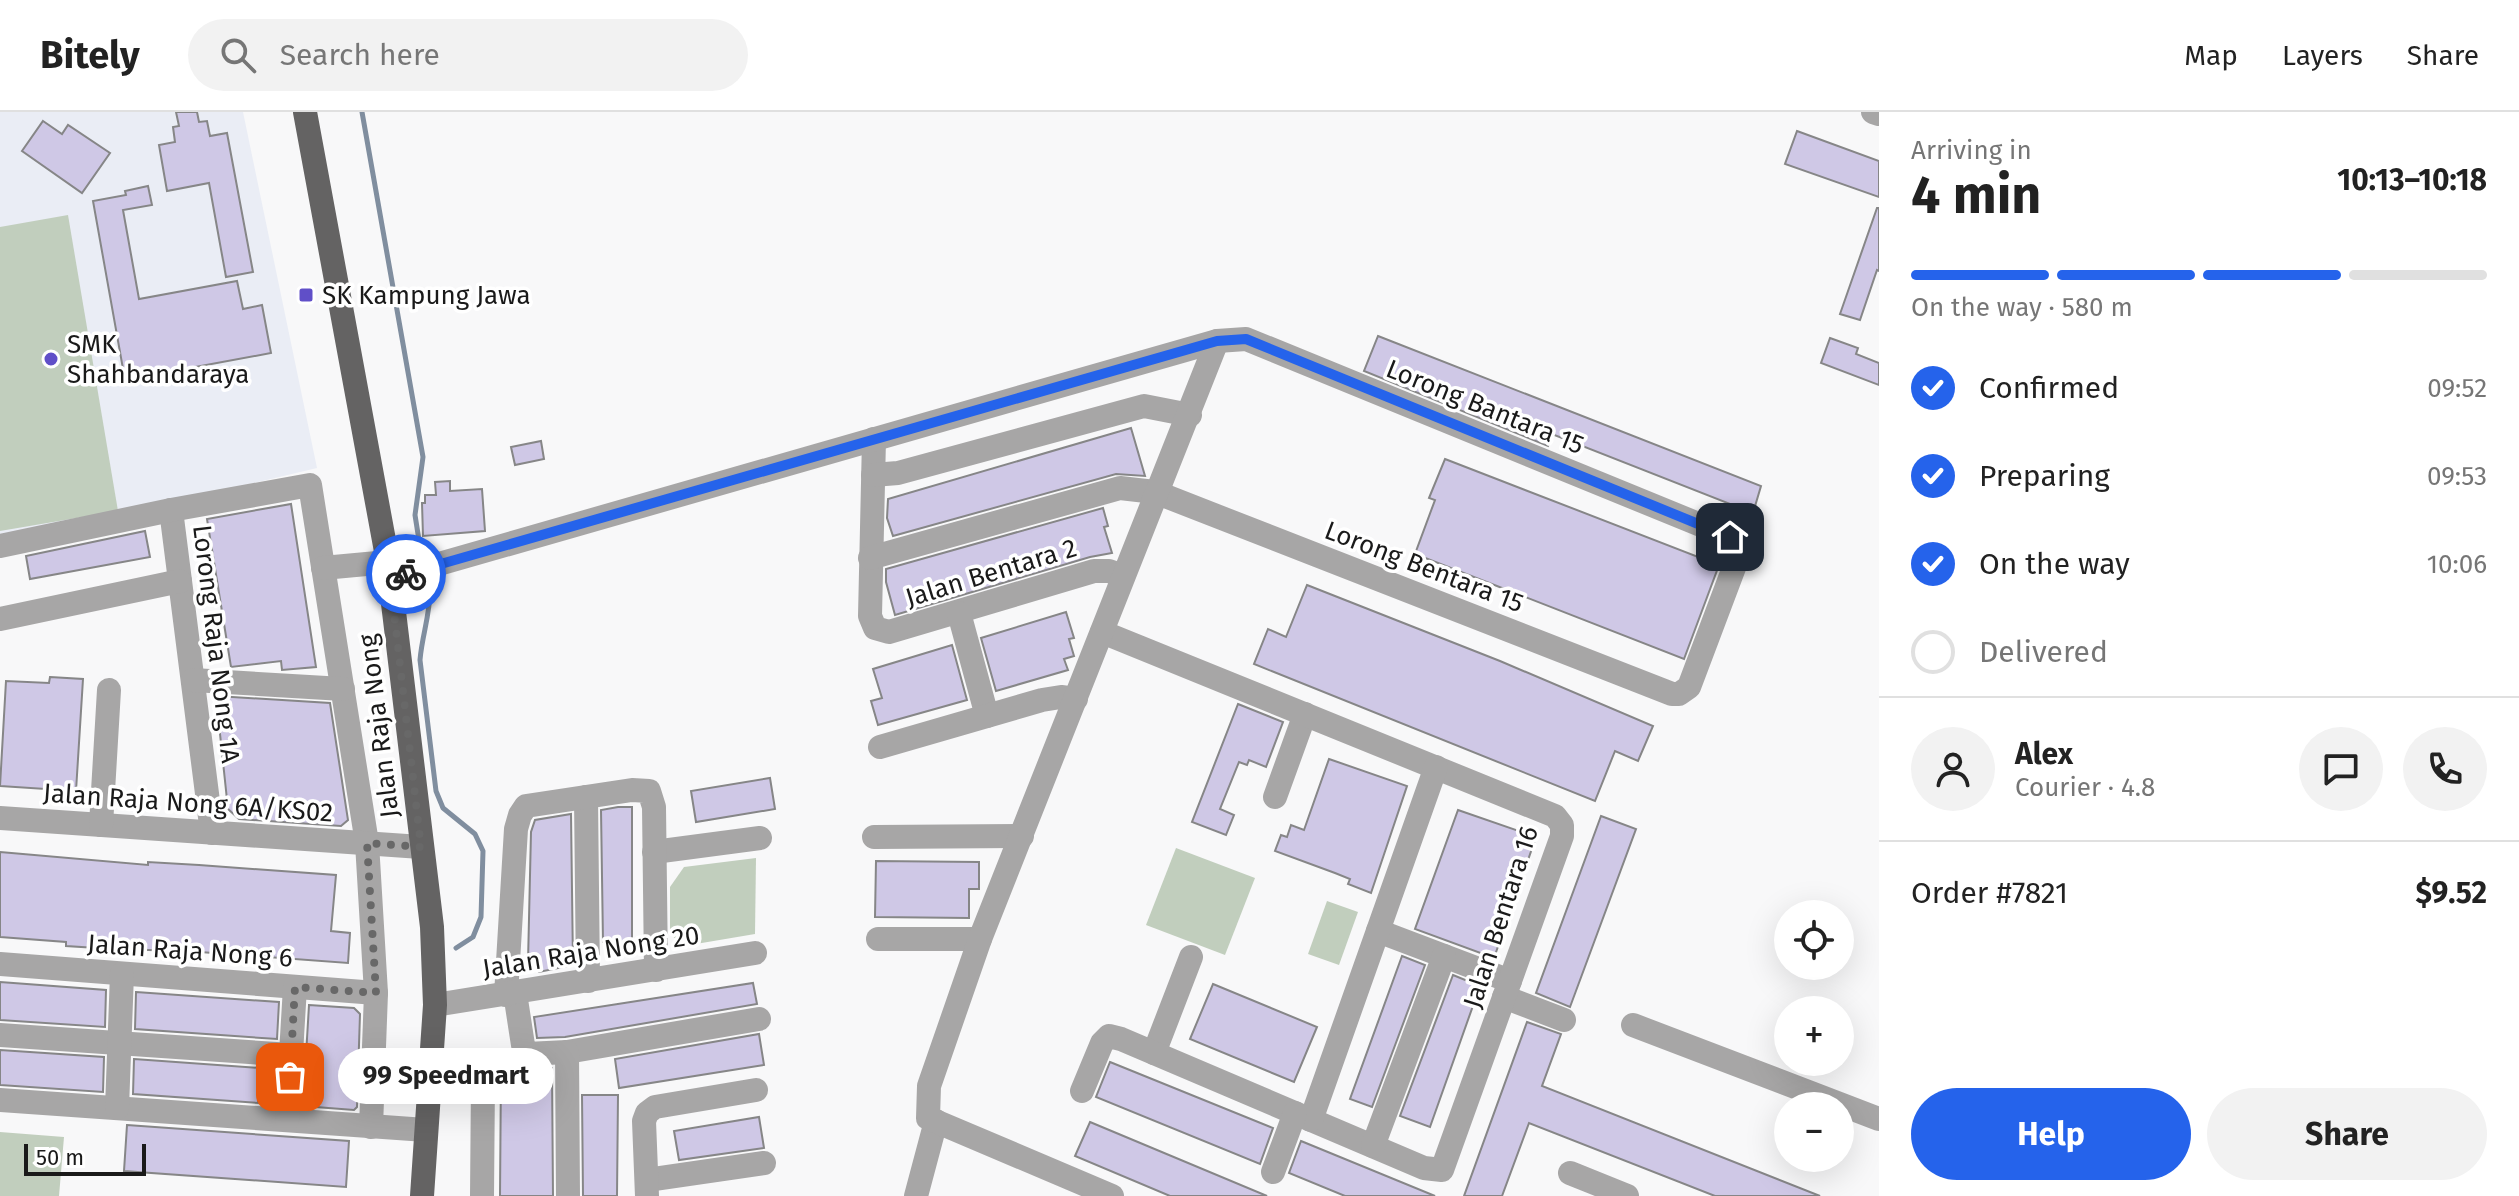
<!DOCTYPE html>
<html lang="en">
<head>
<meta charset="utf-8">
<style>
  :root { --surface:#fff; --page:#f2f2f2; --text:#222; --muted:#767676; --line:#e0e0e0; --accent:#2563eb }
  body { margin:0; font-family:"Fira Sans",sans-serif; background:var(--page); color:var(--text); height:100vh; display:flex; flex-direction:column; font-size:30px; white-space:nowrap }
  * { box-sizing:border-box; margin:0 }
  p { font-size:26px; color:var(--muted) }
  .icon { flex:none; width:44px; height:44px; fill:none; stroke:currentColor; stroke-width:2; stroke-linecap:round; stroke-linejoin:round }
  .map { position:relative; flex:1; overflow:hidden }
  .details { display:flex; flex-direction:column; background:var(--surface); width:640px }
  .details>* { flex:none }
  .buttons { position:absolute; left:1774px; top:788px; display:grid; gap:16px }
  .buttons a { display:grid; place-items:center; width:80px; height:80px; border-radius:50%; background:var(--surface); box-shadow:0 8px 32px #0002; font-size:40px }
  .scale { position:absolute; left:24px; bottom:20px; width:122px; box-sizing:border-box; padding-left:8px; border:4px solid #1a1a1a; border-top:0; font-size:22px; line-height:28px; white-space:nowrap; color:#1a1a1a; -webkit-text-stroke:6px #fff; paint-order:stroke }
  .pin { position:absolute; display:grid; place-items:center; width:68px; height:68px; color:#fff; margin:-34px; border-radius:16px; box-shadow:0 4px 12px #0006 }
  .courier { position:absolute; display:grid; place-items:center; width:80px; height:80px; margin:-40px; border:6px solid #2563eb; border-radius:50%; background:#fff; color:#222; box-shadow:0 2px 10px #0007 }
  .bubble { position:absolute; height:56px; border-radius:28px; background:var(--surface); box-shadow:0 8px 32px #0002; font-size:26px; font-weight:700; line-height:56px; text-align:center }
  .summary em { font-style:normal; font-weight:700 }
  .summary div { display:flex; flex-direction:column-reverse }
  .summary { display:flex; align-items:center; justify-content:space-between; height:136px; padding:0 32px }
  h1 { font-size:52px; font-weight:700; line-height:60px }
  .bar { display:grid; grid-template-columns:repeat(4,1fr); gap:12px 8px; align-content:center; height:96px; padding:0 32px }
  .bar i { height:10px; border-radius:6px; background:var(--line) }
  .bar .on { background:var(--accent) }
  .bar p { grid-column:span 4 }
  .line { display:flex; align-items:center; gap:20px; padding:0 32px; border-top:2px solid var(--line) }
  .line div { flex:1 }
  .round { display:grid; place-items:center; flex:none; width:84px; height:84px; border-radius:42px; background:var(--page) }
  ol { padding:0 32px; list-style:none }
  li { display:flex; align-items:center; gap:24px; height:88px }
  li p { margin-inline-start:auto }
  li .icon { padding:8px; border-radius:50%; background:var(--accent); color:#fff; stroke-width:4 }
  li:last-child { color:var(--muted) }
  li i { width:44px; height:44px; border:4px solid var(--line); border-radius:50% }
  .primary-button { display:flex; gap:16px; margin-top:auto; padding:16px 32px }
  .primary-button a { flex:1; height:92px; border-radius:48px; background:var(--accent); color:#fff; font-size:32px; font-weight:700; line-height:92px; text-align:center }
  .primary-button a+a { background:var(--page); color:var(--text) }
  header { display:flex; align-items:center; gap:48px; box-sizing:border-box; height:112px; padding:0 40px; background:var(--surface); border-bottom:2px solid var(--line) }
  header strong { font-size:38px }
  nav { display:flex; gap:44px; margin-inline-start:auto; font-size:28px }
  .search { width:560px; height:72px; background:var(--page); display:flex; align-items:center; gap:20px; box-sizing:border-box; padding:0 28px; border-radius:44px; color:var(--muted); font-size:30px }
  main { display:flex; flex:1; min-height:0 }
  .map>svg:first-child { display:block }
  .built { fill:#eaedf5 }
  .green { fill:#c1cebd }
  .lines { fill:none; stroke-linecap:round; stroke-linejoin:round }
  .stream { stroke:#808e9f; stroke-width:5 }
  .building { fill:#cfc8e6; stroke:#868687; stroke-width:2 }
  .minor { stroke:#a7a6a6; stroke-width:24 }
  .major { stroke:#646363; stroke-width:24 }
  .done { stroke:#686868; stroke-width:8; stroke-dasharray:0 14.4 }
  .route { stroke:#2563eb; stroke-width:10 }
  .poi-dot { fill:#604fc8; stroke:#fff; stroke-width:3 }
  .labels { text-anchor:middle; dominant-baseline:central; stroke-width:7; stroke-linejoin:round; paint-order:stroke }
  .poi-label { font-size:26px; fill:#1a1a1a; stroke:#fff; text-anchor:start }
  .street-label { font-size:26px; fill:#1a1a1a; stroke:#fff }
</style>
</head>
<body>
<header>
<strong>Bitely</strong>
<div class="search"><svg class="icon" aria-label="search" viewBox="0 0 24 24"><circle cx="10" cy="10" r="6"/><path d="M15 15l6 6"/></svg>Search here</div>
<nav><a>Map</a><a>Layers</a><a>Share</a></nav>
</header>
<main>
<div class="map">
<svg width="1879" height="1084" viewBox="0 0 1879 1084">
  <rect width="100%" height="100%" fill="#f8f8f9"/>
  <!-- built -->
  <polygon class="built" points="0,0 243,0 317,356 132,400 0,426"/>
  <!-- green -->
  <g class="green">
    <polygon points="68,103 118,399 0,419 0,115"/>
    <polygon points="1176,736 1255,766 1225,843 1146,813"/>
    <polygon points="756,746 755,822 684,834 670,822 670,775 684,755"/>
    <polygon points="1327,789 1358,800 1339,853 1308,842"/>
    <polygon points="0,1020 64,1025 59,1084 0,1084"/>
  </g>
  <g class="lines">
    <!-- stream -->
    <g class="stream">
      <polyline points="362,0 423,345 415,403 421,441"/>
      <path d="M 430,475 C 431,500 422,523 420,548 L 436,679 L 443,696 L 475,722 L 483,739 L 481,805 L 473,825 L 456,836"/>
    </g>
  </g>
  <!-- building -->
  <g class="building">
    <polygon points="176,0 197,0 199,10 207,9 210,24 227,21 253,160 226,165 209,71 167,79 159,33 175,30 173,15 179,14"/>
    <polygon points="43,9 62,22 68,13 110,41 82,81 22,39"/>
    <polygon points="1797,19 1879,49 1879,85 1785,52"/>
    <polygon points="148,74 152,93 123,98 139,187 237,169 243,197 262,193 271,241 125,268 93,89 126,83 125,79"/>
    <polygon points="1877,96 1879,96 1879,159 1877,158 1860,208 1840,202"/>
    <polygon points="1378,224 1761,374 1753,401 1552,322 1548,334 1364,259"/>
    <polygon points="1830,226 1858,236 1856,242 1879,251 1879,273 1821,251"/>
    <polygon points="1131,316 1145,364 1116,362 893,424 887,406 888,387"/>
    <polygon points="541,329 544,347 515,353 511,335"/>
    <polygon points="1445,347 1719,453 1684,547 1415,442 1435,388 1429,386"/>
    <polygon points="450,369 450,379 482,377 485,419 423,424 422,391 425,391 425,383 436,383 435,370"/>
    <polygon points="291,392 316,555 282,558 281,549 231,555 207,407"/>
    <polygon points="1103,396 1108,414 1104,415 1112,441 1090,445 895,503 886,470 886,457"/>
    <polygon points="145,419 150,445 30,467 26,444"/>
    <polygon points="1307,473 1500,549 1653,614 1638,649 1615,639 1595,689 1254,552 1268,517 1286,525"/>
    <polygon points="1066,500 1074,526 1069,527 1074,544 1064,547 1068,558 996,579 981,526"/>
    <polygon points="952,533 967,588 878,613 871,589 882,586 873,557"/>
    <polygon points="50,565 83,567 76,679 0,674 6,569 49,571"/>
    <polygon points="216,584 330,591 348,708 341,714 239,707 228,697"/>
    <polygon points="1238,592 1283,610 1266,655 1249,648 1247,653 1239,650 1220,697 1234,703 1226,723 1192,710"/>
    <polygon points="1329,647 1407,674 1371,781 1348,772 1350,767 1335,761 1275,739 1281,723 1287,725 1291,713 1304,718"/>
    <polygon points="770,666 775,697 696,710 691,679"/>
    <polygon points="618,695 632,695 632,830 603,830 601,698"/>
    <polygon points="1458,698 1536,725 1494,846 1415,817"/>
    <polygon points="571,702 573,853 539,860 528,850 531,720 535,708"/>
    <polygon points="1601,704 1636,717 1570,895 1536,881"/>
    <polygon points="0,740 148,753 148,750 199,753 336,763 331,819 350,821 348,851 200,840 97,836 66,834 66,830 0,825"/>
    <polygon points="876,749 979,750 979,777 969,777 969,806 875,805"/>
    <polygon points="1402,844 1425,853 1372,995 1350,987"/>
    <polygon points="1453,863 1480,874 1430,1015 1400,1004"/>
    <polygon points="0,870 106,878 105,915 0,908"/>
    <polygon points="753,871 757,892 565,925 537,926 534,905"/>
    <polygon points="1213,872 1317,915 1294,970 1190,927"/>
    <polygon points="136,880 279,890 277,927 135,917"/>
    <polygon points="309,893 354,896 360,902 357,995 354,998 303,994"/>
    <polygon points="1527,910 1561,922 1542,974 1820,1084 1715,1084 1529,1011 1502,1084 1464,1084"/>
    <polygon points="759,922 764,953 619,976 615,947"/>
    <polygon points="0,938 104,945 103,980 0,973"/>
    <polygon points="134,947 275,957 274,978 259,977 258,991 133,982"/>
    <polygon points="1110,950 1273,1016 1260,1052 1096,985"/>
    <polygon points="517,953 528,957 552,956 553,1084 500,1084 501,956"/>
    <polygon points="582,983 618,983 617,1084 583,1084"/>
    <polygon points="759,1005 764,1036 679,1048 674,1019"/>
    <polygon points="1090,1010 1267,1084 1170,1084 1075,1044"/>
    <polygon points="127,1013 349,1029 346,1075 124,1059"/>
    <polygon points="1301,1029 1435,1084 1345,1084 1289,1061"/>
  </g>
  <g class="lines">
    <!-- minor -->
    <g class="minor">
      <polyline points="1873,0 1879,2"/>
      <polyline points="874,327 870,504 875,516 889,520 1094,459 1109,459 1123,464"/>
      <polyline points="873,363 898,361 1144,294 1190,303"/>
      <polyline points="171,398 212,721"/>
      <polyline points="0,434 171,398 310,373 367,731 376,881 371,1015"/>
      <polyline points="323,456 388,450"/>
      <polyline points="390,466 1217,229 1246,227 1730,425 1738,433 1738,445 1689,575 1679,582 1672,582 1155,380 1120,376 870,446"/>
      <polyline points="959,501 987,604"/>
      <polyline points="0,507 180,469"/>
      <polyline points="193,568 343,577"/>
      <polyline points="880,635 1042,588 1061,585 1076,587"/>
      <polyline points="586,685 588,869"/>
      <polyline points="1275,685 1305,602"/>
      <polyline points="0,706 421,735"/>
      <polyline points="101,713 109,578"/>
      <polyline points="874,725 1022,724"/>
      <polyline points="654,740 760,726"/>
      <polyline points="1378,819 1510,869"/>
      <polyline points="878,827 980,827"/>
      <polyline points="0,852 376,881"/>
      <polyline points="515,881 523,933 527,942 567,940 759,907"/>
      <polyline points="506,883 516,717 520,703 526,694 632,678 649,679 654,695 656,858"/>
      <polyline points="1504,885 1564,908"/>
      <polyline points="435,893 755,841"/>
      <polyline points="1633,913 1879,1007"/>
      <polyline points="0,923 291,943"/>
      <polyline points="567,940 568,1084"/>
      <polyline points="1154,941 1191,845"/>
      <polyline points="1082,979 1102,931 1109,924 1121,927 1424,1056 1442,1058 1562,724 1562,713 1555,704 1102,520"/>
      <polyline points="0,988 426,1018"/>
      <polyline points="117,996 122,862"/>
      <polyline points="287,1008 295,875"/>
      <polyline points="1311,1008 1436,655"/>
      <polyline points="1373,1034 1444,844"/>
      <polyline points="1273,1060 1295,1001"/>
      <polyline points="1570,1061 1627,1084"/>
      <polyline points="647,1068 764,1051"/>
      <polyline points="482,1084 483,967"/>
      <polyline points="647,1084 644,1009 647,1001 655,995 756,978"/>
      <polyline points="916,1084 936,1009"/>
      <polyline points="1112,1084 928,1006 929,974 980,827 1217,229"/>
    </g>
    <!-- major -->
    <polyline class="major" points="305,0 388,450 432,815 435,893 422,1084"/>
  </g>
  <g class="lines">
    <!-- done -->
    <polyline class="done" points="290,965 295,875 376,881 367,731 421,735 390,466 406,462"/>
    <!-- route -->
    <polyline class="route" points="406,462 1217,229 1246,227 1730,425"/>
  </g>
  <!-- markers -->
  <g class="poi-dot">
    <rect x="298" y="175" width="16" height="16" rx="4"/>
    <circle cx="51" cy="247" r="8"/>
  </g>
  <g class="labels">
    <!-- poi labels -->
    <g class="poi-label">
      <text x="322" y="183">SK Kampung Jawa</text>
      <text x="67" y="232">SMK<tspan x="67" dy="30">Shahbandaraya</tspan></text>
    </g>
    <!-- street labels -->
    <g class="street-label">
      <text transform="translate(1485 295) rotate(22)">Lorong Bantara 15</text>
      <text transform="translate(1424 455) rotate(21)">Lorong Bentara 15</text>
      <text transform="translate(991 461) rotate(-17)">Jalan Bentara 2</text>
      <text transform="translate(216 532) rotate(83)">Lorong Raja Nong 1A</text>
      <text transform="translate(379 614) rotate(-97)">Jalan Raja Nong</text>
      <text transform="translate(188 691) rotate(4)">Jalan Raja Nong 6A/KS02</text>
      <text transform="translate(1501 805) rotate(-72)">Jalan Bentara 16</text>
      <text transform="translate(190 839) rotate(4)">Jalan Raja Nong 6</text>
      <text transform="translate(591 840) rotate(-9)">Jalan Raja Nong 20</text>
    </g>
  </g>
</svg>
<div class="buttons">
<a><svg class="icon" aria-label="locate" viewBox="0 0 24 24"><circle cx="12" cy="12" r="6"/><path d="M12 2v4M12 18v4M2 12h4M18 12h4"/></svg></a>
<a>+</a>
<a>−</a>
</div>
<div class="scale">50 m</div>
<div class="pin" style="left:290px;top:965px;background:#ea580c"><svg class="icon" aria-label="bag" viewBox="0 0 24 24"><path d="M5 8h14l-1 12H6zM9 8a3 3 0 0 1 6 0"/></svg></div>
<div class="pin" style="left:1730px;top:425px;background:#1f2937"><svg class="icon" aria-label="home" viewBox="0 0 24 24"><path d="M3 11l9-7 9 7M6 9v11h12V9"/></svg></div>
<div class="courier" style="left:406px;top:462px"><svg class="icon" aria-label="bike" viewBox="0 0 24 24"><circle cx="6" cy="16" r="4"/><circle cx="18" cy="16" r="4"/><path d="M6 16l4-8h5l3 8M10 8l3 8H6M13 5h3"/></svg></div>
<div class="bubble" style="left:338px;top:936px;width:216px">99 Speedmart</div>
</div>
<section class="details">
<div class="summary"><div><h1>4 min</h1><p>Arriving in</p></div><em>10:13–10:18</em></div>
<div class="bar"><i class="on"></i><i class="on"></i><i class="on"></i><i></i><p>On the way · 580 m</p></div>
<ol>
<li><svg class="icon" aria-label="check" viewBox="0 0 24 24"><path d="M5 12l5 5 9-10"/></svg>Confirmed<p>09:52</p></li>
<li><svg class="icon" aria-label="check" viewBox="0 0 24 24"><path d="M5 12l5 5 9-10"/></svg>Preparing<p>09:53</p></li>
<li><svg class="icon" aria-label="check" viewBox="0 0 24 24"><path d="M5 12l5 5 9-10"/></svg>On the way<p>10:06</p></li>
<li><i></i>Delivered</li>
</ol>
<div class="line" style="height:144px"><a class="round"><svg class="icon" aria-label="person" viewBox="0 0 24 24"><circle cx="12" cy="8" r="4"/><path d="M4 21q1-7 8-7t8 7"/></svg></a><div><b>Alex</b><p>Courier · 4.8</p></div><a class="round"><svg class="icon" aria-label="chat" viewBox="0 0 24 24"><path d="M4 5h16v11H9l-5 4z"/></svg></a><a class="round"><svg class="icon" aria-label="phone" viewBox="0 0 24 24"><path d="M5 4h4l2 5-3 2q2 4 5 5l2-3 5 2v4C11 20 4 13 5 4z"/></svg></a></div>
<div class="line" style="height:104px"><div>Order #7821</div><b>$9.52</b></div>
<div class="primary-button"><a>Help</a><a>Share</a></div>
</section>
</main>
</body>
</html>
